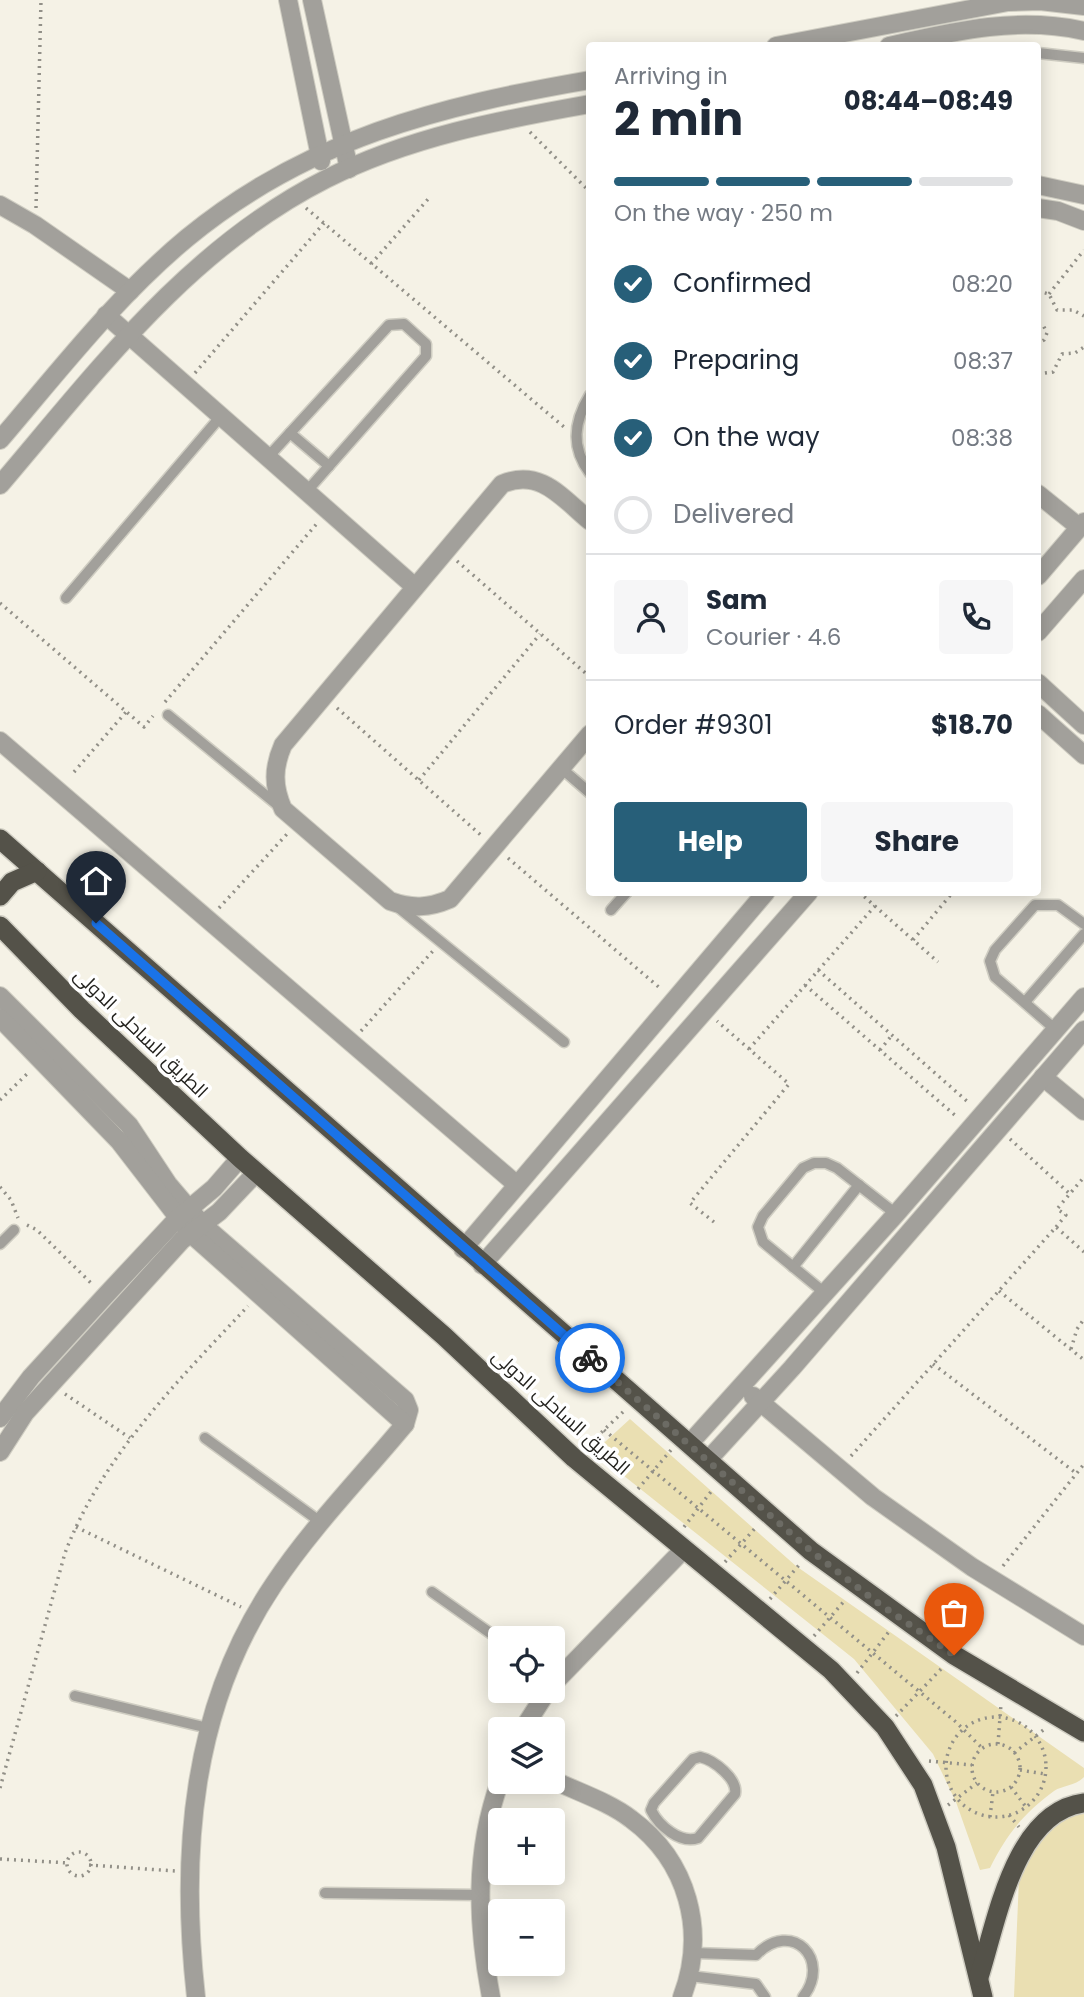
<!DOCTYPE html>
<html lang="en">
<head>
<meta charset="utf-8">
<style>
  :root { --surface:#fff; --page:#f6f6f7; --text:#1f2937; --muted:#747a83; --line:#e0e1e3; --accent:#275f79 }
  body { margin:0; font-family:Poppins,Cairo,sans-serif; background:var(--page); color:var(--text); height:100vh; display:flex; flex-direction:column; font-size:26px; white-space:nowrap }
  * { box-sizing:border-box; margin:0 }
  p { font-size:23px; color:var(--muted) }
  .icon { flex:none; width:38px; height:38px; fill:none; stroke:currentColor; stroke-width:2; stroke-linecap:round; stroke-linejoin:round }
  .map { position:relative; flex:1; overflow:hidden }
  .sheet { position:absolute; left:586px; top:42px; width:455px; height:854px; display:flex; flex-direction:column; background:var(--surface); border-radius:7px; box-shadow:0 4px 18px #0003 }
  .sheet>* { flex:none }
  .controls { position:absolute; left:488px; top:1626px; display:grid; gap:14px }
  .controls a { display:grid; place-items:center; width:77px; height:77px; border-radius:7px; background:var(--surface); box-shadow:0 4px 18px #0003; font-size:35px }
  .pin { position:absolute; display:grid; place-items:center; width:60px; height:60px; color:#fff; margin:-72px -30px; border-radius:50% 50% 50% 0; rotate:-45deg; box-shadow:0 0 7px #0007 }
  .pin .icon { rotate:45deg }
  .courier { position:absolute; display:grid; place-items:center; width:70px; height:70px; margin:-35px; border:5px solid #1a73e8; border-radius:50%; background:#fff; color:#222; box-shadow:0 2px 9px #0007 }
  .summary em { font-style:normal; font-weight:700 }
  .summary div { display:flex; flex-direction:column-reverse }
  .summary { display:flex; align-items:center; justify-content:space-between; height:119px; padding:0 28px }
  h1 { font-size:46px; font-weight:700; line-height:52px }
  .bar { display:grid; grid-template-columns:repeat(4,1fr); gap:10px 7px; align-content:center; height:84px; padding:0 28px }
  .bar i { height:9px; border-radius:5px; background:var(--line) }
  .bar .active { background:var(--accent) }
  .bar p { grid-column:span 4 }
  .line { display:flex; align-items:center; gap:18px; padding:0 28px; border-top:2px solid var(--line) }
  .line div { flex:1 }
  .round { display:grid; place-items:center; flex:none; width:74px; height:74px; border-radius:7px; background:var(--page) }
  ol { padding:0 28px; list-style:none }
  li { display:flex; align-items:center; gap:21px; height:77px }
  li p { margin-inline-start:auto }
  li .icon { padding:7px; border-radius:50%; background:var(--accent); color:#fff; stroke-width:4 }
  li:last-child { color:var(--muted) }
  li i { width:38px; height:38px; border:4px solid var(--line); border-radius:50% }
  .action { display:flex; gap:14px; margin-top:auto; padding:14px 28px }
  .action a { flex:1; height:80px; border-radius:7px; background:var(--accent); color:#fff; font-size:28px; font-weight:700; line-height:80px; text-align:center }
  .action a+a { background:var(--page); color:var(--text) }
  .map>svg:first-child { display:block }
  .green { fill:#eadfb2 }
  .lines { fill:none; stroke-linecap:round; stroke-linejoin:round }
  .service-casing { stroke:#cfcdc2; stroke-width:13 }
  .minor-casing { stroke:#cfcdc2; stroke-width:20 }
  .trunk-casing { stroke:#cfcdc2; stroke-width:22 }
  .path { stroke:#929088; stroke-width:3.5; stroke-dasharray:2 5; stroke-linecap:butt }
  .service { stroke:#a2a09b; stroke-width:10 }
  .minor { stroke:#a2a09b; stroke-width:18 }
  .trunk { stroke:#545249; stroke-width:19 }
  .done { stroke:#6c6b64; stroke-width:7; stroke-dasharray:0 12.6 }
  .route { stroke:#1a73e8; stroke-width:9 }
  .labels { text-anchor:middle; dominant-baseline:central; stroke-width:7; stroke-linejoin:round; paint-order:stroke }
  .street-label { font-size:19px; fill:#23221e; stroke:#fff }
</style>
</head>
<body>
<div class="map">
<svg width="1084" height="1997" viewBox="0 0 1084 1997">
  <rect width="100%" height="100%" fill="#f5f2e6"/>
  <!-- green -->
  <g class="green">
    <path d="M 630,1419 L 796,1566 L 1084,1768 L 1084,1777 C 1076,1786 1063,1785 1054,1791 C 1024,1813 1006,1835 990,1868 L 980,1870 L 956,1802 L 933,1754 L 854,1659 L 594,1452 Z"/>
    <polygon points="1084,1812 1084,1997 1014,1997 1019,1878 1046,1828 1070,1814"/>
  </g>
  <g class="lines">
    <!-- service casing -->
    <g class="service-casing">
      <g id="service">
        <polyline points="1038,53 1084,58"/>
        <path d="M 590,395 C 574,421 570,447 590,473"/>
        <polyline points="290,433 329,466"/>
        <polyline points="268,457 389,325 404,324 426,344 426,356 307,491"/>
        <polyline points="66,598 221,416"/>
        <polyline points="168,715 280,807"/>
        <polyline points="561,768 590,793"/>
        <polyline points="398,907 564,1042"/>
        <polyline points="611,910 627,892"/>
        <polyline points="1025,1002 1084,934"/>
        <polyline points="1056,1030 995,977 990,961 995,950 1035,905 1058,905 1084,924"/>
        <polyline points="0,1244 14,1230"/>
        <polyline points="793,1267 859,1185"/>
        <polyline points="826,1294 763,1242 758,1227 763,1216 803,1168 814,1163 826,1163 837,1168 896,1214"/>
        <polyline points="205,1438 322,1523"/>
        <polyline points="432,1592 500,1640"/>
        <polyline points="75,1696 208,1728"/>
        <path d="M 700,1757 C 714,1760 738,1779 735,1794 L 698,1838 C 680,1844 659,1826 651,1810 L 654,1803 L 693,1759 Z"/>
        <polyline points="325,1893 479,1895"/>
        <path d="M 694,1953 L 756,1955 C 792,1918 832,1960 803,1997"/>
        <polyline points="690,1976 756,1984 765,1997"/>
      </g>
    </g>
    <!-- minor casing -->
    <g class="minor-casing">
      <g id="minor">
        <polyline points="288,0 321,161"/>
        <polyline points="312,0 349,169"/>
        <polyline points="776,46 1008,2 1040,1 1084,6"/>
        <path d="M 889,46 C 955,31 1017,16 1084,31"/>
        <polyline points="1038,185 1084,195"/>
        <polyline points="0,205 35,225 130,291"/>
        <polyline points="1038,208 1058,211 1084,221"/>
        <polyline points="106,315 415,587"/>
        <path d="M 0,440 C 59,371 116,297 187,238 C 307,139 439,106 590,80"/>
        <path d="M 0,485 C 97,371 189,248 326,179 C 409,137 500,120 590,104"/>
        <polyline points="1038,494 1079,527"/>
        <path d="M 590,521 C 562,498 541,468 502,484 L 283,745 C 273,768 273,786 283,809 L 390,901 C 412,909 429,908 450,899 L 590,734"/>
        <polyline points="1038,576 1084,522"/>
        <polyline points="1038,632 1084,579"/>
        <polyline points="1038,683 1084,725"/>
        <polyline points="1038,714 1084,755"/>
        <polyline points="0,741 516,1184"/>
        <path d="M 0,996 L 129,1125 L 168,1184 L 202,1224 L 405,1400 L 409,1410 L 405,1424 C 361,1477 312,1527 274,1584 C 191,1707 180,1854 196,1997"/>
        <polyline points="0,1018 119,1141 190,1233 405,1424"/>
        <polyline points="1043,1077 1084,1111"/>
        <polyline points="463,1249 766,892"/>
        <polyline points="482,1265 809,892"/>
        <polyline points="753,1396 873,1497 972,1567 1084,1636"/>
        <polyline points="0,1418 31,1377 105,1296 177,1219 214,1188 240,1158"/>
        <polyline points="690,1443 896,1214 1084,997"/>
        <polyline points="0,1452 25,1413 182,1240 219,1212 256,1173"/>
        <polyline points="708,1460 792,1368 1084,1030"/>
        <polyline points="553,1684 684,1549"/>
        <polyline points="523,1729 548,1690"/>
        <path d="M 553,1780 C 578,1792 609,1802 631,1819 C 688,1861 707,1931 682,1997"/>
        <path d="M 491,1997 C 477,1923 474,1853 500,1781"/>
      </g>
    </g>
    <!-- trunk casing -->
    <g class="trunk-casing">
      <g id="trunk">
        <polyline points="0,839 811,1551 954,1655 1084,1732"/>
        <polyline points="0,896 12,882 37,871"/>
        <polyline points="0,926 82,1010 240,1158 444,1336 574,1458 831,1670 885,1727 923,1785 946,1847 983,1997"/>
        <path d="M 979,1977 C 997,1921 1014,1812 1084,1803"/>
      </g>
    </g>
    <!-- path -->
    <g class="path">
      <polyline points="530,132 590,192"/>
      <polyline points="36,208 41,0"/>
      <polyline points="306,208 564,427"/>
      <polyline points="371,264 430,197"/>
      <polyline points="1038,291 1049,294 1057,310 1073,310 1084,316"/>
      <polyline points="1049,294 1084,250"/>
      <polyline points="1038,325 1043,325 1047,333 1044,340 1038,343"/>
      <polyline points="195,373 324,223"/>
      <polyline points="1038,374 1053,372 1062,354 1075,353 1084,347"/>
      <polyline points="457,561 590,677"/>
      <polyline points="0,603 144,727 153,716"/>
      <polyline points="165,702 319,521"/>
      <polyline points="337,708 483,837"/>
      <polyline points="74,772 126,712"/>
      <polyline points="419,780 540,634"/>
      <polyline points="508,858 661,989"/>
      <polyline points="859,892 938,962"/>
      <polyline points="219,908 287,834"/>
      <polyline points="913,940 953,892"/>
      <polyline points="818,970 969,1103"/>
      <polyline points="805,985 957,1117"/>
      <polyline points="361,1031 433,951"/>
      <polyline points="749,1049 875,906"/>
      <polyline points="880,1050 892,1035"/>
      <polyline points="0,1100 29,1072"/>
      <polyline points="1010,1139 1070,1194"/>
      <polyline points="0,1187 11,1200 18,1218"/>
      <polyline points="714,1222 690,1203 789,1084 717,1021"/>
      <polyline points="27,1225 37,1230 93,1285"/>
      <polyline points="1056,1227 1066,1215 1057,1209 1084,1177"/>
      <polyline points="999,1291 1084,1360"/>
      <polyline points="1071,1349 1077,1329 1084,1319"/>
      <polyline points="933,1364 1076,1473"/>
      <polyline points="65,1394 130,1438"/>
      <polyline points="604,1430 956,1722 982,1748"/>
      <polyline points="586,1447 624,1411"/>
      <polyline points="851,1456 1056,1227 1084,1252"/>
      <polyline points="638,1489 671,1450"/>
      <polyline points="76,1527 241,1607"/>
      <polyline points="684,1527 713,1489"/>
      <polyline points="725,1562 757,1526"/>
      <polyline points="1003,1566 1084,1464"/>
      <polyline points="770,1599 799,1565"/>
      <polyline points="814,1636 846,1599"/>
      <polyline points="857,1673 891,1629"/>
      <polyline points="896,1716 942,1668"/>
      <circle cx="996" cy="1767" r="50"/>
      <polyline points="998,1744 1001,1704"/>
      <circle cx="996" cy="1768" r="24"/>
      <polyline points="1014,1753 1046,1728"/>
      <polyline points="929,1761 972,1765"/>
      <polyline points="1020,1770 1045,1774"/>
      <polyline points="1011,1787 1026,1807"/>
      <path d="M 0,1788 L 65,1553 C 102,1456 178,1381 248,1306"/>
      <polyline points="948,1805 977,1783"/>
      <polyline points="1009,1815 1019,1827"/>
      <polyline points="990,1817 993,1792"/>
      <circle cx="79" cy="1864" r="12"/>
      <polyline points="0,1859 69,1863"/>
      <polyline points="89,1865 175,1871"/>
    </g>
    <!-- service -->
    <use href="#service" class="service"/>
    <!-- minor -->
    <use href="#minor" class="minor"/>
    <!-- trunk -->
    <use href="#trunk" class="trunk"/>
  </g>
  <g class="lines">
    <!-- done -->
    <polyline class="done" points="590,1358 811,1551 878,1603 954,1655"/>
    <!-- route -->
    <polyline class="route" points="96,923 590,1358"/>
  </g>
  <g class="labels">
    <!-- street labels -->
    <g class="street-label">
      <text transform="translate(141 1033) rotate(44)">الطريق الساحلى الدولى</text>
      <text transform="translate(561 1412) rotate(42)">الطريق الساحلى الدولى</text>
    </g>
  </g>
</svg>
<div class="controls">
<a><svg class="icon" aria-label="locate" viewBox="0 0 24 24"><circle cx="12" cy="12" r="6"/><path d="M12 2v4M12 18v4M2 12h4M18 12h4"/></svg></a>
<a><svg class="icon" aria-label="layers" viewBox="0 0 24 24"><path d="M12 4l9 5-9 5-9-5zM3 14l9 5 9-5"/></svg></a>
<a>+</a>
<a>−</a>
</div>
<div class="pin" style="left:954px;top:1655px;background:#ea580c"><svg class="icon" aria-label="bag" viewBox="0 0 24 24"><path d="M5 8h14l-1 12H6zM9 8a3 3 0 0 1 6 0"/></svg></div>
<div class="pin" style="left:96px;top:923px;background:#1f2937"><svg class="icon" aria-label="home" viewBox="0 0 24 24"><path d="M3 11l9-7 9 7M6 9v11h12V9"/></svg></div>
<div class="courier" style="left:590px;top:1358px"><svg class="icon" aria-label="bike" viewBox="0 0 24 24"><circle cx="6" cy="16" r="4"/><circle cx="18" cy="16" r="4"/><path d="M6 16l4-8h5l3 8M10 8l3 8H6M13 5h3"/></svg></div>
<section class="sheet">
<div class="summary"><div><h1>2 min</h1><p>Arriving in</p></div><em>08:44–08:49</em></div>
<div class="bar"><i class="active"></i><i class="active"></i><i class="active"></i><i></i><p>On the way · 250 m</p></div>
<ol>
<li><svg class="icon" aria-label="check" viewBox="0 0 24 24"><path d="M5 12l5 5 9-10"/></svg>Confirmed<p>08:20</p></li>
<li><svg class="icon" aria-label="check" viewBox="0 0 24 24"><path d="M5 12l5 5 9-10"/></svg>Preparing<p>08:37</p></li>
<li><svg class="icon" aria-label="check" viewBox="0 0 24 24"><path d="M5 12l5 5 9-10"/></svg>On the way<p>08:38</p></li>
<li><i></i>Delivered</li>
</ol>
<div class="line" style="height:126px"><a class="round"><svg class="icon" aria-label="person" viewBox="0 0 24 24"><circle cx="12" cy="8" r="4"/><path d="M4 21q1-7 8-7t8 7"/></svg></a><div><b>Sam</b><p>Courier · 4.6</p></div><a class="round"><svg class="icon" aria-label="phone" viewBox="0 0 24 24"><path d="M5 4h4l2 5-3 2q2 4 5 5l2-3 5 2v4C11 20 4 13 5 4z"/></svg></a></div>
<div class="line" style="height:91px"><div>Order #9301</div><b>$18.70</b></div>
<div class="action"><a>Help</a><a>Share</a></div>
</section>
</div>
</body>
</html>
